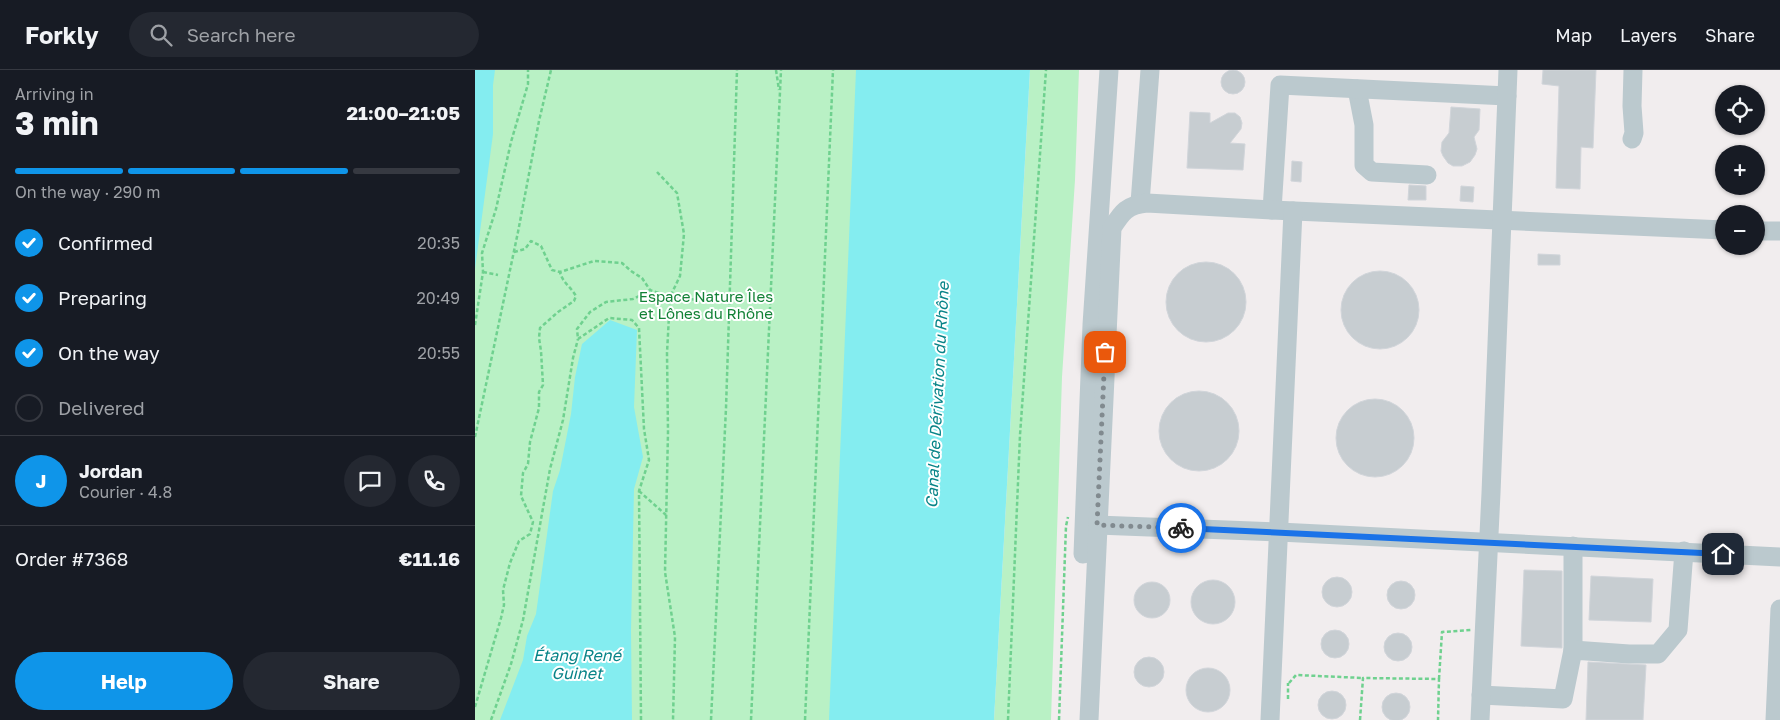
<!DOCTYPE html>
<html lang="en">
<head>
<meta charset="utf-8">
<style>
  :root { --surface:#171b24; --page:#242831; --text:#f1f3f6; --muted:#9ea1a6; --line:#363941; --accent:#0f95e9 }
  body { margin:0; font-family:"Golos Text",sans-serif; background:var(--page); color:var(--text); height:100vh; display:flex; flex-direction:column; font-size:19px; white-space:nowrap }
  * { box-sizing:border-box; margin:0 }
  p { font-size:16px; color:var(--muted) }
  .icon { flex:none; width:28px; height:28px; fill:none; stroke:currentColor; stroke-width:2; stroke-linecap:round; stroke-linejoin:round }
  .map { position:relative; flex:1; overflow:hidden }
  .sheet { display:flex; flex-direction:column; background:var(--surface); width:475px }
  .sheet>* { flex:none }
  .tools { position:absolute; left:1240px; top:15px; display:grid; gap:10px }
  .tools a { display:grid; place-items:center; width:50px; height:50px; border-radius:50%; background:var(--surface); box-shadow:0 1px 4px #0004; font-size:25px }
  .pin { position:absolute; display:grid; place-items:center; width:42px; height:42px; color:#fff; margin:-21px; border-radius:10px; box-shadow:0 2px 8px #0006 }
  .courier { position:absolute; display:grid; place-items:center; width:50px; height:50px; margin:-25px; border:4px solid #1a73e8; border-radius:50%; background:#fff; color:#222; box-shadow:0 1px 6px #0007 }
  .head em { font-style:normal; font-weight:700 }
  .head div { display:flex; flex-direction:column-reverse }
  .head { display:flex; align-items:center; justify-content:space-between; height:85px; padding:0 15px }
  h1 { font-size:32px; font-weight:700; line-height:38px }
  .bar { display:grid; grid-template-columns:repeat(4,1fr); gap:8px 5px; align-content:center; height:60px; padding:0 15px }
  .bar i { height:6px; border-radius:4px; background:var(--line) }
  .bar .active { background:var(--accent) }
  .bar p { grid-column:span 4 }
  .line { display:flex; align-items:center; gap:12px; padding:0 15px; border-top:1px solid var(--line) }
  .line div { flex:1 }
  .round { display:grid; place-items:center; flex:none; width:52px; height:52px; border-radius:26px; background:var(--page) }
  ol { padding:0 15px; list-style:none }
  li { display:flex; align-items:center; gap:15px; height:55px }
  li p { margin-inline-start:auto }
  li .icon { padding:5px; border-radius:50%; background:var(--accent); color:#fff; stroke-width:4 }
  li:last-child { color:var(--muted) }
  li i { width:28px; height:28px; border:2px solid var(--line); border-radius:50% }
  .primary-button { display:flex; gap:10px; margin-top:auto; padding:10px 15px }
  .primary-button a { flex:1; height:58px; border-radius:30px; background:var(--accent); color:#fff; font-size:20px; font-weight:700; line-height:58px; text-align:center }
  .primary-button a+a { background:var(--page); color:var(--text) }
  header { display:flex; align-items:center; gap:30px; box-sizing:border-box; height:70px; padding:0 25px; background:var(--surface); border-bottom:1px solid var(--line) }
  header strong { font-size:24px }
  nav { display:flex; gap:28px; margin-inline-start:auto; font-size:18px }
  .search { width:350px; height:45px; background:var(--page); display:flex; align-items:center; gap:12px; box-sizing:border-box; padding:0 18px; border-radius:28px; color:var(--muted); font-size:19px }
  main { display:flex; flex:1; min-height:0 }
  .map>svg:first-child { display:block }
  .green { fill:#b9f1c5 }
  .water { fill:#84edf0 }
  .building { fill:#c7cdd1; stroke:#d1d5da }
  .lines { fill:none; stroke-linecap:round; stroke-linejoin:round }
  .path { stroke:#6fd18f; stroke-width:2.5; stroke-dasharray:4 2.5; stroke-linecap:butt }
  .minor { stroke:#bbc9ce; stroke-width:19 }
  .done { stroke:#818a8f; stroke-width:5; stroke-dasharray:0 9 }
  .route { stroke:#1a73e8; stroke-width:6 }
  .labels { text-anchor:middle; dominant-baseline:central; stroke-width:4; stroke-linejoin:round; paint-order:stroke }
  .park-label { font-size:15px; fill:#128136; stroke:#fff }
  .water-label { font-size:16px; font-style:italic; fill:#088488; stroke:#fff }
</style>
</head>
<body>
<header>
<strong>Forkly</strong>
<div class="search"><svg class="icon" aria-label="search" viewBox="0 0 24 24"><circle cx="10" cy="10" r="6"/><path d="M15 15l6 6"/></svg>Search here</div>
<nav><a>Map</a><a>Layers</a><a>Share</a></nav>
</header>
<main>
<section class="sheet">
<div class="head"><div><h1>3 min</h1><p>Arriving in</p></div><em>21:00–21:05</em></div>
<div class="bar"><i class="active"></i><i class="active"></i><i class="active"></i><i></i><p>On the way · 290 m</p></div>
<ol>
<li><svg class="icon" aria-label="check" viewBox="0 0 24 24"><path d="M5 12l5 5 9-10"/></svg>Confirmed<p>20:35</p></li>
<li><svg class="icon" aria-label="check" viewBox="0 0 24 24"><path d="M5 12l5 5 9-10"/></svg>Preparing<p>20:49</p></li>
<li><svg class="icon" aria-label="check" viewBox="0 0 24 24"><path d="M5 12l5 5 9-10"/></svg>On the way<p>20:55</p></li>
<li><i></i>Delivered</li>
</ol>
<div class="line" style="height:90px"><b class="round" style="background:var(--accent);color:#fff">J</b><div><b>Jordan</b><p>Courier · 4.8</p></div><a class="round"><svg class="icon" aria-label="chat" viewBox="0 0 24 24"><path d="M4 5h16v11H9l-5 4z"/></svg></a><a class="round"><svg class="icon" aria-label="phone" viewBox="0 0 24 24"><path d="M5 4h4l2 5-3 2q2 4 5 5l2-3 5 2v4C11 20 4 13 5 4z"/></svg></a></div>
<div class="line" style="height:65px"><div>Order #7368</div><b>€11.16</b></div>
<div class="primary-button"><a>Help</a><a>Share</a></div>
</section>
<div class="map">
<svg width="1305" height="650" viewBox="0 0 1305 650">
  <rect width="100%" height="100%" fill="#f1edee"/>
  <!-- green -->
  <g class="green">
    <polygon points="0,0 474,0 444,650 0,650"/>
    <polygon points="555,0 604,0 600,110 587,307 576,650 519,650"/>
  </g>
  <!-- water -->
  <g class="water">
    <polygon points="0,0 20,0 18,15 18,64 0,199"/>
    <polygon points="381,0 555,0 519,650 354,650"/>
    <polygon points="135,250 162,260 159,337 168,387 159,419 156,561 157,650 25,650 48,590 52,566 61,544 78,421 85,400 96,344 100,307 107,274"/>
  </g>
  <!-- building -->
  <g class="building">
    <circle cx="758" cy="12" r="12"/>
    <polygon points="1068,0 1121,0 1118,78 1106,77 1105,119 1081,118 1084,16 1067,14"/>
    <polygon points="976,37 1005,39 1004,60 999,67 1002,79 1000,85 995,92 987,96 978,96 973,93 968,86 966,81 967,72 974,63"/>
    <polygon points="715,42 735,43 735,53 753,43 760,43 765,47 767,53 766,59 755,73 770,74 768,100 712,98"/>
    <polygon points="817,91 827,92 826,112 816,111"/>
    <polygon points="934,115 951,116 951,130 933,130"/>
    <polygon points="986,116 999,117 998,132 985,131"/>
    <polygon points="1063,184 1085,185 1085,195 1063,195"/>
    <circle cx="731" cy="232" r="40"/>
    <circle cx="905" cy="240" r="39"/>
    <circle cx="724" cy="361" r="40"/>
    <circle cx="900" cy="368" r="39"/>
    <polygon points="1049,500 1087,501 1087,578 1046,576"/>
    <polygon points="1116,506 1178,509 1176,552 1114,550"/>
    <circle cx="862" cy="522" r="15"/>
    <circle cx="738" cy="532" r="22"/>
    <circle cx="926" cy="525" r="14"/>
    <circle cx="677" cy="530" r="18"/>
    <circle cx="860" cy="574" r="14"/>
    <circle cx="923" cy="577" r="14"/>
    <circle cx="674" cy="602" r="15"/>
    <polygon points="1113,592 1171,595 1168,650 1111,650"/>
    <circle cx="733" cy="620" r="22"/>
    <circle cx="857" cy="635" r="14"/>
    <circle cx="921" cy="637" r="14"/>
  </g>
  <g class="lines">
    <!-- path -->
    <g class="path">
      <polyline points="301,0 304,20"/>
      <polyline points="182,102 202,123 209,164 205,206 195,227 254,233"/>
      <polyline points="39,182 50,179 56,171 66,176 77,200 85,202"/>
      <polyline points="8,202 23,205"/>
      <polyline points="0,255 8,202 7,183 21,139 36,72 53,14 53,0"/>
      <polyline points="0,367 43,162 64,51 76,0"/>
      <polyline points="164,421 191,445"/>
      <polyline points="964,609 967,562 996,560"/>
      <polyline points="814,613 821,605 888,608"/>
      <polyline points="813,629 813,613"/>
      <path d="M 0,637 L 26,548 L 29,535 L 28,520 L 35,493 L 44,471 L 55,464 L 58,452 L 46,426 L 48,403 L 53,394 L 55,372 L 64,338 L 64,322 L 68,315 L 66,281 L 64,268 L 65,258 L 83,242 L 99,231 L 101,226 C 96,217 87,212 85,202 L 119,191 L 147,193 L 156,201 L 167,208 L 175,220 L 195,227 L 192,283 L 193,362 L 190,502 L 200,567 L 198,650"/>
      <polyline points="16,650 36,594 48,550 75,399 88,350 98,288 103,269"/>
      <polyline points="166,650 164,421 174,390 169,359 164,258 157,250 134,248 103,269 102,259 115,242 131,232 158,229 174,221"/>
      <polyline points="236,650 251,338 262,0"/>
      <polyline points="276,650 306,0"/>
      <polyline points="330,650 358,0"/>
      <polyline points="533,650 545,365 571,0"/>
      <polyline points="584,650 591,456 593,447"/>
      <polyline points="885,650 888,608 964,609 963,650"/>
    </g>
    <!-- minor -->
    <g class="minor">
      <polyline points="882,19 889,55 889,95 897,102 952,105"/>
      <polyline points="1157,69 1159,63 1157,36 1158,0"/>
      <polyline points="665,133 675,0"/>
      <polyline points="797,140 805,15 1032,26"/>
      <polyline points="1281,161 1305,161"/>
      <polyline points="622,455 804,462 1305,487"/>
      <polyline points="1098,476 1098,580"/>
      <polyline points="608,484 617,255 634,0"/>
      <polyline points="1006,625 1088,629 1098,580 1154,584 1183,584 1203,560 1209,481"/>
      <path d="M 614,650 L 637,158 C 647,142 652,135 672,133 L 797,140 L 1249,160"/>
      <polyline points="795,650 818,141"/>
      <polyline points="1005,650 1016,423 1033,0"/>
      <polyline points="1300,650 1305,539"/>
    </g>
  </g>
  <g class="lines">
    <!-- done -->
    <polyline class="done" points="630,282 622,455 706,458"/>
    <!-- route -->
    <polyline class="route" points="706,458 1248,484"/>
  </g>
  <g class="labels">
    <!-- park labels -->
    <g class="park-label">
      <text x="231" y="226">Espace Nature Îles<tspan x="231" dy="17">et Lônes du Rhône</tspan></text>
    </g>
    <!-- water labels -->
    <g class="water-label">
      <text transform="translate(462 325) rotate(-87)">Canal de Dérivation du Rhône</text>
      <text x="102" y="585">Étang René<tspan x="102" dy="18">Guinet</tspan></text>
    </g>
  </g>
</svg>
<div class="tools">
<a><svg class="icon" aria-label="locate" viewBox="0 0 24 24"><circle cx="12" cy="12" r="6"/><path d="M12 2v4M12 18v4M2 12h4M18 12h4"/></svg></a>
<a>+</a>
<a>−</a>
</div>
<div class="pin" style="left:630px;top:282px;background:#ea580c"><svg class="icon" aria-label="bag" viewBox="0 0 24 24"><path d="M5 8h14l-1 12H6zM9 8a3 3 0 0 1 6 0"/></svg></div>
<div class="pin" style="left:1248px;top:484px;background:#1f2937"><svg class="icon" aria-label="home" viewBox="0 0 24 24"><path d="M3 11l9-7 9 7M6 9v11h12V9"/></svg></div>
<div class="courier" style="left:706px;top:458px"><svg class="icon" aria-label="bike" viewBox="0 0 24 24"><circle cx="6" cy="16" r="4"/><circle cx="18" cy="16" r="4"/><path d="M6 16l4-8h5l3 8M10 8l3 8H6M13 5h3"/></svg></div>
</div>
</main>
</body>
</html>
